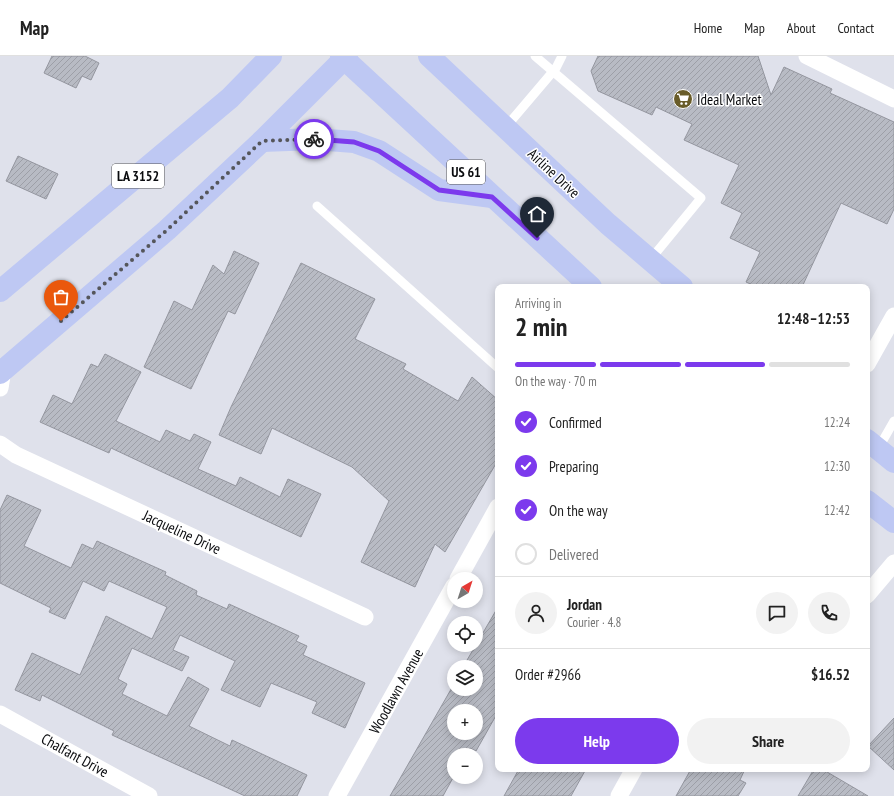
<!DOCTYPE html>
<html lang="en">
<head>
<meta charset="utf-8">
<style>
  :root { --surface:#fff; --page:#f2f2f2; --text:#222; --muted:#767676; --line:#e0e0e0; --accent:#7c3aed }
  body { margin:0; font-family:"PT Sans Narrow",sans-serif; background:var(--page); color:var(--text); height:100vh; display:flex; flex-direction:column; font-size:15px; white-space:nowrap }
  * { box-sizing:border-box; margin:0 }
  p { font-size:13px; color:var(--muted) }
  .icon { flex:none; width:22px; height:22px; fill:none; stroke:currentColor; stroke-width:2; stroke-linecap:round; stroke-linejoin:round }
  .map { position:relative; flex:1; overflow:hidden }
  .details { position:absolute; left:495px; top:228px; width:375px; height:488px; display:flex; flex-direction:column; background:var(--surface); border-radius:8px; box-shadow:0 2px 10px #0003 }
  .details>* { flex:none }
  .needle { width:26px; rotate:39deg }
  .buttons { position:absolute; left:447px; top:516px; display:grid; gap:8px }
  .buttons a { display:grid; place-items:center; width:36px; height:36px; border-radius:50%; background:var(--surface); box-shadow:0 2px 10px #0003; font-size:20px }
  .pin { position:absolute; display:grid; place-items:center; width:34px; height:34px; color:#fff; margin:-41px -17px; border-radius:50% 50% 50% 0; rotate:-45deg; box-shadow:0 0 4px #0007 }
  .pin .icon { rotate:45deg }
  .courier { position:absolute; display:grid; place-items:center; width:40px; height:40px; margin:-20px; border:3px solid #7c3aed; border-radius:50%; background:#fff; color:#222; box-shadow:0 1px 5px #0007 }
  .overview em { font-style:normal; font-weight:600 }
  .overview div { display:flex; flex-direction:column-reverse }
  .overview { display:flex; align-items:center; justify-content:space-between; height:68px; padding:0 20px }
  h1 { font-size:26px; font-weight:600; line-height:30px }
  .bar { display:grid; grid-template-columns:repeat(4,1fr); gap:6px 4px; align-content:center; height:48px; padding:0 20px }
  .bar i { height:5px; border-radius:3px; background:var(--line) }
  .bar .selected { background:var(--accent) }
  .bar p { grid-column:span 4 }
  .line { display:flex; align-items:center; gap:10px; padding:0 20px; border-top:1px solid var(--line) }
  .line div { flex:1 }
  .round { display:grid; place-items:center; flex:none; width:42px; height:42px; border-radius:21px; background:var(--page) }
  ol { padding:0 20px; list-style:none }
  li { display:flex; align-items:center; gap:12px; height:44px }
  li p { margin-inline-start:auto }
  li .icon { padding:4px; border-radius:50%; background:var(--accent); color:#fff; stroke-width:4 }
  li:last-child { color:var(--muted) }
  li i { width:22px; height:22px; border:2px solid var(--line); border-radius:50% }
  .action { display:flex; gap:8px; margin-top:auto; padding:8px 20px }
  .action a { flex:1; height:46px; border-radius:24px; background:var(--accent); color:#fff; font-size:16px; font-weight:600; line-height:46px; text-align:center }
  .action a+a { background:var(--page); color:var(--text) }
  header { display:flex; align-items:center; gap:24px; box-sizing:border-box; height:56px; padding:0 20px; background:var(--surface); border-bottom:1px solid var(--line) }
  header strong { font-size:19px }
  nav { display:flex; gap:22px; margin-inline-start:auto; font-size:14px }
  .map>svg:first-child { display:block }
  .building { fill:url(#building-hatch); stroke:#94969f; fill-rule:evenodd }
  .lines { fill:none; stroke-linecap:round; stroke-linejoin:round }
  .lane { stroke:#fff; stroke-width:9 }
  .street { stroke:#fff; stroke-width:17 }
  .highway { stroke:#bec8f3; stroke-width:22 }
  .done { stroke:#55565b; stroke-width:4; stroke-dasharray:0 7.2 }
  .route { stroke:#7c3aed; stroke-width:5 }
  .labels { text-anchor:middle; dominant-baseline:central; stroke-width:3; stroke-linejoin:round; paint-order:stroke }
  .shield { fill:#fff; stroke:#545456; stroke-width:1 }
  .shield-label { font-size:14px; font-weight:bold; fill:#0a0b0e }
  .poi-label { font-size:15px; fill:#0a0b0e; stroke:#fff; text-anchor:start }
  .street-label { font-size:15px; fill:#0a0b0e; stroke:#fff }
</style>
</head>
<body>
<header>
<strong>Map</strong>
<nav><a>Home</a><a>Map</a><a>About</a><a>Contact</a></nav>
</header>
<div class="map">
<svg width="894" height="740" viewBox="0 0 894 740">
  <defs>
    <pattern id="building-hatch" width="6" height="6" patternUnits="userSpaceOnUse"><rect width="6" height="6" fill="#b8bbc4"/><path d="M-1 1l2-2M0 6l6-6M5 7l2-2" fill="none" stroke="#9d9fa7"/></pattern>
  </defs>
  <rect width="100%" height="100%" fill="#dfe1eb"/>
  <!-- building -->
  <g class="building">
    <polygon points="52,0 85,0 99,7 91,24 82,20 76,32 44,17"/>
    <polygon points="598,0 758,0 771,39 784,11 832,33 830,37 894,66 894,153 887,168 841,147 802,231 757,231 746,226 760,196 730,182 742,157 721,147 739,109 684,84 692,68 656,51 652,59 598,35 591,15"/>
    <polygon points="18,100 58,118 46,143 6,125"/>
    <polygon points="234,195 259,207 235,258 228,255 191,333 144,311 174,245 192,254 213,209 224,218"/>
    <polygon points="301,207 375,243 355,283 406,308 403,313 458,345 472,321 498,344 498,404 445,496 435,488 415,531 361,506 389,445 352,411 272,372 261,398 219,379 231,351"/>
    <polygon points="105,298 141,316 116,365 160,386 166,374 190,385 194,378 211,386 198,413 236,430 240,421 280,441 288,423 321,438 301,481 111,392 109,397 40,366 53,339 72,348 91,308 98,311"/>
    <polygon points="7,439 41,454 24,490 71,512 82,488 93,493 97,485 166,516 165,519 197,535 196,539 227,553 229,548 299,580 296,585 307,590 303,599 365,627 345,672 312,657 317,646 271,627 260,651 221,634 235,605 180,579 173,594 189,601 182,615 132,592 118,623 127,628 122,638 167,660 188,621 209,633 189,670 230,690 232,684 307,719 297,740 245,740 112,679 114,675 42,639 40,645 15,634 32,597 80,619 106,560 152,583 167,551 109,525 104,535 83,525 65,563 49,556 51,552 0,527 0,454"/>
    <path d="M 498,551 L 498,656 L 476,695 L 470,692 L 466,699 L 454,699 L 454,720 L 443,740 L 390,740 L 454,628 L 454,633 L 476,633 L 476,611 L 463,611 ZM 454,655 L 476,655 L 476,677 L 454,677 Z"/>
    <polygon points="894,662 894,714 868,690"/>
    <polygon points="519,713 586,713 571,740 504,740"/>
    <polygon points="691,713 745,713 740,724 746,727 738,740 676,740"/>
    <polygon points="814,713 822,713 868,740 798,740"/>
  </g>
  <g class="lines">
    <!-- lane -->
    <g class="lane">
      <polyline points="535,0 701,142 650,204"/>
      <polyline points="505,72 556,12 562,0"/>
      <polyline points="317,150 498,312"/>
      <polyline points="878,393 894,365"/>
    </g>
    <!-- street -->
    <g class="street">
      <polyline points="807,0 894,43"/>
      <polyline points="867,308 894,260"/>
      <polyline points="0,332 3,314"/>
      <polyline points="0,388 16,399 365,561"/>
      <polyline points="458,523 498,451"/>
      <polyline points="867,539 894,507"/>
      <polyline points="0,658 149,740"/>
      <polyline points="337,740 454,530"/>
      <polyline points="619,740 634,713"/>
    </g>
    <!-- highway -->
    <g class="highway">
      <polyline points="341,0 591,231"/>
      <polyline points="429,0 608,168 682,231"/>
      <polyline points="262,85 315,83 354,86 379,95 439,134 492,141"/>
      <polyline points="0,235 230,42 271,0"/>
      <polyline points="0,317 167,174 262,85 347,0"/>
      <polyline points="867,384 894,406"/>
      <polyline points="867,445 894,466"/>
    </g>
  </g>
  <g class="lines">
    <!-- done -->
    <polyline class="done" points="61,265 167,174 262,85 314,83"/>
    <!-- route -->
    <polyline class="route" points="314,83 354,86 379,95 439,134 492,141 537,182"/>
  </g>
  <!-- icons -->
  <defs>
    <g id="supermarket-disc" transform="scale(1)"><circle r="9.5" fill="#695c29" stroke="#fff"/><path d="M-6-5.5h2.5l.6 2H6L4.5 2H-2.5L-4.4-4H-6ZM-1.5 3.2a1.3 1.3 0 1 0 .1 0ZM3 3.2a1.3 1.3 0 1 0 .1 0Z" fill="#fff"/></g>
  </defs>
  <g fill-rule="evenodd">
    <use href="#supermarket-disc" x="683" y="43"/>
  </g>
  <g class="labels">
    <!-- shield labels -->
    <g class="shield">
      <rect x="447" y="104" width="38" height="24" rx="3"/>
      <rect x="112" y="108" width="52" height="24" rx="3"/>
    </g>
    <g class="shield-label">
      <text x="466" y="116">US 61</text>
      <text x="138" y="120">LA 3152</text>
    </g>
    <!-- poi labels -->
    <g class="poi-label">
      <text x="697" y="43">Ideal Market</text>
    </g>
    <!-- street labels -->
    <g class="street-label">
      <text transform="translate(554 117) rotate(43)">Airline Drive</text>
      <text transform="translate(182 476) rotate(25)">Jacqueline Drive</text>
      <text transform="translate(396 635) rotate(-61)">Woodlawn Avenue</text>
      <text transform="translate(75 699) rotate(29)">Chalfant Drive</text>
    </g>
  </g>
</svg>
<div class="buttons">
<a><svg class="needle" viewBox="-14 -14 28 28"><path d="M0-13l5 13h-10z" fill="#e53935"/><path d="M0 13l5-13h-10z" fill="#767676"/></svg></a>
<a><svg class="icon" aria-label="locate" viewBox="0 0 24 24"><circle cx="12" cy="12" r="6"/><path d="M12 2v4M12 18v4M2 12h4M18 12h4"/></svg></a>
<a><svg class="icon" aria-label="layers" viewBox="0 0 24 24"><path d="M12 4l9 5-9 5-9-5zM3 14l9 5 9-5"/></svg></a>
<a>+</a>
<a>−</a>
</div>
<div class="pin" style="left:61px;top:265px;background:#ea580c"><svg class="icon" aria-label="bag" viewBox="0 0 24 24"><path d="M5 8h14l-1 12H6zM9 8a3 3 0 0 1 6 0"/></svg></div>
<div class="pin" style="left:537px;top:182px;background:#1f2937"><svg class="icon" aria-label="home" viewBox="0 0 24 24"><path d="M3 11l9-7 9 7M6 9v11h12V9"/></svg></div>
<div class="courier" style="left:314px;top:83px"><svg class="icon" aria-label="bike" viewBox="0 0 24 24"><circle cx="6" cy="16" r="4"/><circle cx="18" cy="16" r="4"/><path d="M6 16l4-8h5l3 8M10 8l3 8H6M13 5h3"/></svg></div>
<section class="details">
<div class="overview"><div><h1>2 min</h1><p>Arriving in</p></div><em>12:48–12:53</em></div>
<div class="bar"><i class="selected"></i><i class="selected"></i><i class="selected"></i><i></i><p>On the way · 70 m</p></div>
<ol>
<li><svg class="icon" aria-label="check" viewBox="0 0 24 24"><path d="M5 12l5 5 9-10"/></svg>Confirmed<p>12:24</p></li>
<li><svg class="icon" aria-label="check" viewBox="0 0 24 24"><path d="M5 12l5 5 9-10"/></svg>Preparing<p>12:30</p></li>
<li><svg class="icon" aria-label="check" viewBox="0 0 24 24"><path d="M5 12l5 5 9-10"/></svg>On the way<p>12:42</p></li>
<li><i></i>Delivered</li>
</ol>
<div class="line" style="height:72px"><a class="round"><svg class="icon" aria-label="person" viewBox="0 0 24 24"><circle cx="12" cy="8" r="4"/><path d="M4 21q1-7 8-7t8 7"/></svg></a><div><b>Jordan</b><p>Courier · 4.8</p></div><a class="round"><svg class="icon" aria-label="chat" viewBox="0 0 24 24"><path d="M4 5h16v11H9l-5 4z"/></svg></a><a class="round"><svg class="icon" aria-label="phone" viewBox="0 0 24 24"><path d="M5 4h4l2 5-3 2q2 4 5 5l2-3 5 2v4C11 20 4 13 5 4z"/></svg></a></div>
<div class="line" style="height:52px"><div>Order #2966</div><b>$16.52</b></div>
<div class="action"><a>Help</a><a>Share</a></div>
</section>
</div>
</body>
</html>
